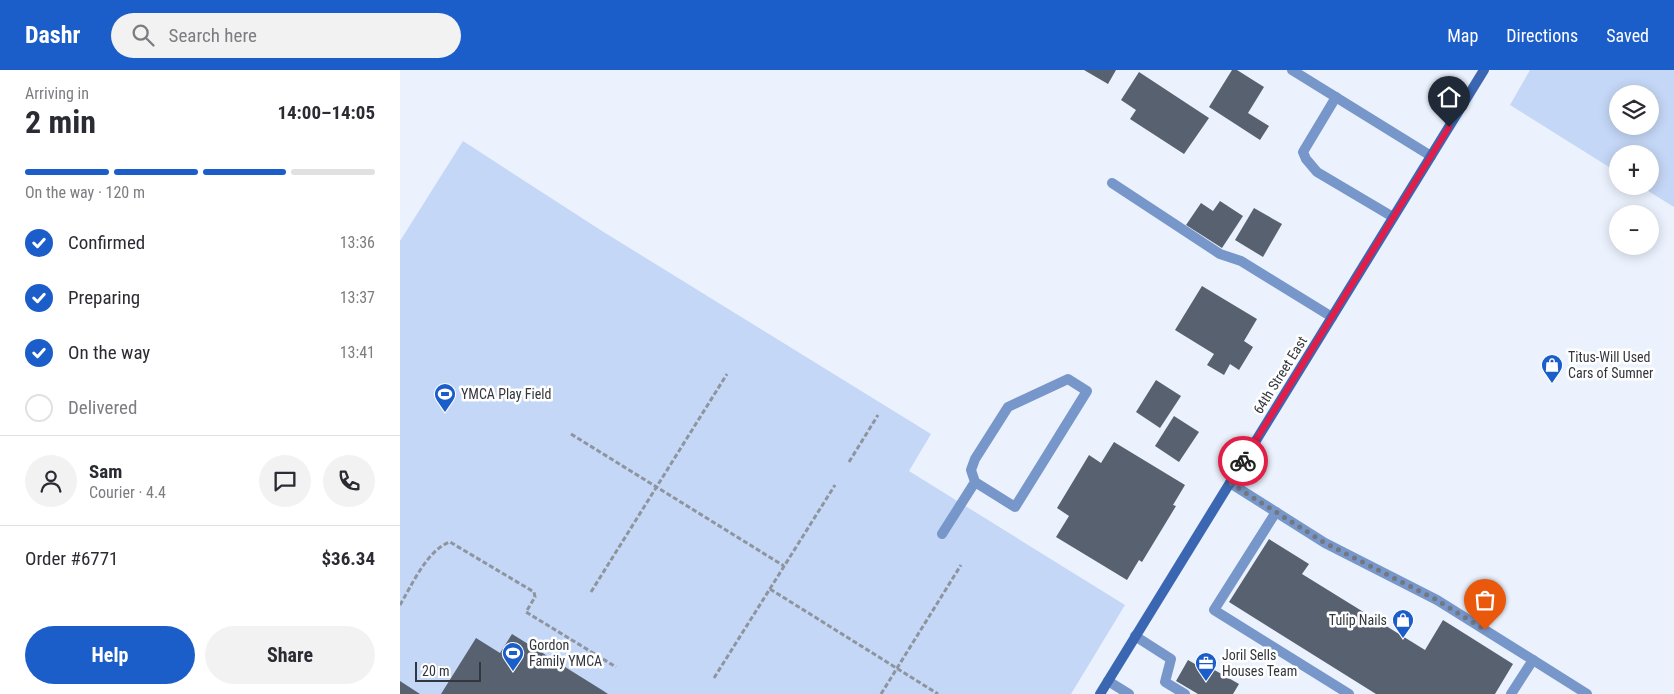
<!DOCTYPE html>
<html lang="en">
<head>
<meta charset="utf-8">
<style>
  :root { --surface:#fff; --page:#f2f2f3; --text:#2b2b33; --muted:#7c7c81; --line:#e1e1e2; --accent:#1b5eca }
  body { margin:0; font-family:"Roboto Condensed",sans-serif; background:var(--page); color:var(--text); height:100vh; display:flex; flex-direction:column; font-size:19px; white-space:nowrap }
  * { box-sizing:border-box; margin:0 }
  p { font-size:16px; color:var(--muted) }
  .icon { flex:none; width:28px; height:28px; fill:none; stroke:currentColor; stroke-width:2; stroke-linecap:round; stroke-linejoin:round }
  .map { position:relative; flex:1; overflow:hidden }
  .panel { display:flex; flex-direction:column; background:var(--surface); width:400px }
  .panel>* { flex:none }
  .fabs { position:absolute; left:1209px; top:15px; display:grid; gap:10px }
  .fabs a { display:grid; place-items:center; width:50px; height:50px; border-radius:50%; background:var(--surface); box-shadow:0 2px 12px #0003; font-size:25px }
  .scale { position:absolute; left:15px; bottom:12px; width:66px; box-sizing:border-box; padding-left:5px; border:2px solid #32363d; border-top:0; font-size:14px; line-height:18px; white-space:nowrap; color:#32363d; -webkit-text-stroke:4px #fff; paint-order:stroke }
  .pin { position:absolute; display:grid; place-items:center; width:42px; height:42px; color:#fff; margin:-51px -21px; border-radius:50% 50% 50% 0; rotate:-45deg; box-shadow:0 0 5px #0007 }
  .pin .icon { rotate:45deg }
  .courier { position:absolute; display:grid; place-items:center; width:50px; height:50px; margin:-25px; border:4px solid #e11d48; border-radius:50%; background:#fff; color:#222; box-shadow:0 1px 6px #0007 }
  .summary em { font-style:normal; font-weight:700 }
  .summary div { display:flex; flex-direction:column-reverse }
  .summary { display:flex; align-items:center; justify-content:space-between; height:85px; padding:0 25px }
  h1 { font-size:32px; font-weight:700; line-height:38px }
  .bar { display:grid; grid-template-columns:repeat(4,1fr); gap:8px 5px; align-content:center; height:60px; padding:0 25px }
  .bar i { height:6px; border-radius:4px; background:var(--line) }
  .bar .selected { background:var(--accent) }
  .bar p { grid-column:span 4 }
  .line { display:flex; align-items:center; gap:12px; padding:0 25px; border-top:1px solid var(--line) }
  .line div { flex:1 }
  .round { display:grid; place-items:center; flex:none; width:52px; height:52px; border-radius:26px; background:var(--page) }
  ol { padding:0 25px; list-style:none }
  li { display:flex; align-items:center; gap:15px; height:55px }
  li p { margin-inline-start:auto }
  li .icon { padding:5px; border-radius:50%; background:var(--accent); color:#fff; stroke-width:4 }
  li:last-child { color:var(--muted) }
  li i { width:28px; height:28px; border:2px solid var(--line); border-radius:50% }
  .primary-button { display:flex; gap:10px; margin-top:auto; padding:10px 25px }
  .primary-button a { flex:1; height:58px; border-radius:30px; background:var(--accent); color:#fff; font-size:20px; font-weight:700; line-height:58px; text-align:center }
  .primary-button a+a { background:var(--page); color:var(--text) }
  header { display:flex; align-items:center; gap:30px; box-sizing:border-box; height:70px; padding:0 25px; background:var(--accent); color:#fff }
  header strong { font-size:24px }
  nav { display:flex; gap:28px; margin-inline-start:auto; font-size:18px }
  .search { width:350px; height:45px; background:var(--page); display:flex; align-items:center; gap:12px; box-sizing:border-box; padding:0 18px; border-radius:28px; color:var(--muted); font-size:19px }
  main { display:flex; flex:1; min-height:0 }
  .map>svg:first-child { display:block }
  .green { fill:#c4d7f6; fill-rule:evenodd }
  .building { fill:#576170 }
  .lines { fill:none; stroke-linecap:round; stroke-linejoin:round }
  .path { stroke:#8f959e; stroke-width:3; stroke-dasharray:5 2.5; stroke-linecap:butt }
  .lane { stroke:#7796c9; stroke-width:10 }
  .street { stroke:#7796c9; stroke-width:10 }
  .secondary { stroke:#3b67b2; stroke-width:10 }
  .done { stroke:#737880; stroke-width:5; stroke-dasharray:0 9 }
  .route { stroke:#e11d48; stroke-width:6 }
  .labels { text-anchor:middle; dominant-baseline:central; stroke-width:5; stroke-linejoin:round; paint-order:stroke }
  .poi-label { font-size:14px; fill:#32363d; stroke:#fff; text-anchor:start }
  .street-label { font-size:14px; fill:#32363d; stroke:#fff }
</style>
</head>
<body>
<header>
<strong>Dashr</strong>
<div class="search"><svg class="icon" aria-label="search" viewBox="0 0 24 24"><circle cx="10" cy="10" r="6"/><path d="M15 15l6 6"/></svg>Search here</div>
<nav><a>Map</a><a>Directions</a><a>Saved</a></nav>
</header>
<main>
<section class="panel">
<div class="summary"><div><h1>2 min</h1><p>Arriving in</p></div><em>14:00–14:05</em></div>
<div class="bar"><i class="selected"></i><i class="selected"></i><i class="selected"></i><i></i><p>On the way · 120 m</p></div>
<ol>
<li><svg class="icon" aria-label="check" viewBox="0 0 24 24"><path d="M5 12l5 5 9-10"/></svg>Confirmed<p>13:36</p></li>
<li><svg class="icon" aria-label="check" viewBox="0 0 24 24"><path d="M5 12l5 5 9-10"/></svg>Preparing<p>13:37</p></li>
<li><svg class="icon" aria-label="check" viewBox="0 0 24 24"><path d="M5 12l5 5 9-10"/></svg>On the way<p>13:41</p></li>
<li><i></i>Delivered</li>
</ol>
<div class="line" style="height:90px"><a class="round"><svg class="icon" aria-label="person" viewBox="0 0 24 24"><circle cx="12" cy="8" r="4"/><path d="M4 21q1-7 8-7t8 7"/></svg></a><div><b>Sam</b><p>Courier · 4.4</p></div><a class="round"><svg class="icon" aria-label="chat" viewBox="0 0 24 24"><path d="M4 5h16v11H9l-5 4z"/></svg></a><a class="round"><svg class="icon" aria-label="phone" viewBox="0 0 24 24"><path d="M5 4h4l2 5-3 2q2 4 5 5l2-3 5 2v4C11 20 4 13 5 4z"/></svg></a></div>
<div class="line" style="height:65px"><div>Order #6771</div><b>$36.34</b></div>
<div class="primary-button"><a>Help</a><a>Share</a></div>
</section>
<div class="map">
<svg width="1274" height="624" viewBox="0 0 1274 624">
  <rect width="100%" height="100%" fill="#ebf2fd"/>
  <!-- green -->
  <g class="green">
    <path d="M 1130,0 L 1274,0 L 1274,137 L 1240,116 L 1250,116 L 1250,84 L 1218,84 L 1217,102 L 1110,35 ZM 1218,24 L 1250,24 L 1250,56 L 1218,56 Z"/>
    <polygon points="63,71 202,161 531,364 509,401 725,535 671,624 0,624 0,171"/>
  </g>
  <!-- building -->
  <g class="building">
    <polygon points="684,0 716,0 708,14"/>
    <polygon points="832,0 837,0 864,17 848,43 869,56 860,70 809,37"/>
    <polygon points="739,2 809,48 784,84 730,49 736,40 721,30"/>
    <polygon points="820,131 843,146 822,178 786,155 801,133 813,141"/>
    <polygon points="854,138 882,154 863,187 835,170"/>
    <polygon points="802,216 857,249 844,271 853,277 839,300 830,294 824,305 807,295 814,284 775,260"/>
    <polygon points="756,310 781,326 760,358 736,342"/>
    <polygon points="774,346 799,362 779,392 755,376"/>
    <polygon points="714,372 785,415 773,435 776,436 742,492 739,490 727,510 656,467 669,446 657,438 689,385 701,393"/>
    <polygon points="869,469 909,494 902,504 1025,580 1043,550 1113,594 1095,624 976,624 829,532"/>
    <polygon points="112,564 202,620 208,624 41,624 76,568 100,583"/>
    <polygon points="788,590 802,598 804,594 839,614 833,624 798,624 776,611"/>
    <polygon points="0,611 20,624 0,624"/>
  </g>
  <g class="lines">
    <!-- path -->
    <g class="path">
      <polyline points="171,364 384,496"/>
      <polyline points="449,392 478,345"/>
      <polyline points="370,519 538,624"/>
      <polyline points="191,522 327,304"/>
      <path d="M 0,535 C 12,515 27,480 50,472 L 134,522 L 135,527 L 126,542 L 216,597"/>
      <polyline points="314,608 435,415"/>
      <polyline points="481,624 561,495"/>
    </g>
    <!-- lane -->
    <g class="lane">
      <polyline points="892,0 1031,86"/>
      <polyline points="936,27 903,82 906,89 917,102 993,147"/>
      <polyline points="712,113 820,184 841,191 932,247"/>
      <polyline points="830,413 925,473 1037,530 1133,590 1111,624"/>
      <polyline points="876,442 814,540 949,624"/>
      <polyline points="542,464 575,412 571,400 575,389 608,337 668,309 687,321 615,437 575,412"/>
      <polyline points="735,566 771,589 765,612 785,624"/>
      <polyline points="1133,590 1187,624"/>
    </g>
    <!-- street -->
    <polyline class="street" points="708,611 729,624"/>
    <!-- secondary -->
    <polyline class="secondary" points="700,624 1084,0"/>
  </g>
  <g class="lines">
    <!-- done -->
    <polyline class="done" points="843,391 830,413 925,473 1037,530 1085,560"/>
    <!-- route -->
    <polyline class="route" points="843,391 1049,57"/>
  </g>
  <!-- icons -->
  <defs>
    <g id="shop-pin" transform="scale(1.125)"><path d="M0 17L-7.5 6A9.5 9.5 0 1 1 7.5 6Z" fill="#1b5eca" stroke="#fff"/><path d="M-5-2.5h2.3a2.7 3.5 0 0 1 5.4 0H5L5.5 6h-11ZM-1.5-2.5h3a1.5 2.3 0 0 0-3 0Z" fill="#fff"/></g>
    <g id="stadium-pin" transform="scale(1.125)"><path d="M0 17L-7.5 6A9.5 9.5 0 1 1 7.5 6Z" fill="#1b5eca" stroke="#fff"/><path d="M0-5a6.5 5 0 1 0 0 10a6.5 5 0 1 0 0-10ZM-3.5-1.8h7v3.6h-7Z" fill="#fff"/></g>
    <g id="office-pin" transform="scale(1.125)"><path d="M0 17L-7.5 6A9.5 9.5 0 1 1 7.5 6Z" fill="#1b5eca" stroke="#fff"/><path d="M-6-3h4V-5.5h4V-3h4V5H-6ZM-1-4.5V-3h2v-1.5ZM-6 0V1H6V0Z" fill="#fff"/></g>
  </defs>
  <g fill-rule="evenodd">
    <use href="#shop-pin" x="1152" y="295"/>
    <use href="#stadium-pin" x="45" y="324"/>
    <use href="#shop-pin" x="1003" y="550"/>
    <use href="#stadium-pin" x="113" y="583"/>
    <use href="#office-pin" x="806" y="593"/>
  </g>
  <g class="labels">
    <!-- poi labels -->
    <g class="poi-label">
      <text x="1168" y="287">Titus-Will Used<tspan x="1168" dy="16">Cars of Sumner</tspan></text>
      <text x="61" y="324">YMCA Play Field</text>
      <text x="987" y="550" text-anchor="end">Tulip Nails</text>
      <text x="129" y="575">Gordon<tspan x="129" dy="16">Family YMCA</tspan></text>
      <text x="822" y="585">Joril Sells<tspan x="822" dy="16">Houses Team</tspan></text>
    </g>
    <!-- street labels -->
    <g class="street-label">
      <text transform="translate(880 305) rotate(-58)">64th Street East</text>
    </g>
  </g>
</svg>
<div class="fabs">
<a><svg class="icon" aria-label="layers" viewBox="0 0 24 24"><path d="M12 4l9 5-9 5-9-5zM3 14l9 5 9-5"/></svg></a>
<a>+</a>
<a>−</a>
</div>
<div class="scale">20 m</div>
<div class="pin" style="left:1085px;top:560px;background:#ea580c"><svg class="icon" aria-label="bag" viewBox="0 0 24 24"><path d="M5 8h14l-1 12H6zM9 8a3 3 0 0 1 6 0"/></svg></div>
<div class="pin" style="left:1049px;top:57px;background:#1f2937"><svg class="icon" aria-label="home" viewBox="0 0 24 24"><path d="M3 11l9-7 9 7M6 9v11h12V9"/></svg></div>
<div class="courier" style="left:843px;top:391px"><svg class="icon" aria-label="bike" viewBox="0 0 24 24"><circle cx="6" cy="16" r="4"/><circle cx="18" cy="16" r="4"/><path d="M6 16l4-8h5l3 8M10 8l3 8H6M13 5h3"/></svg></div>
</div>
</main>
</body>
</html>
